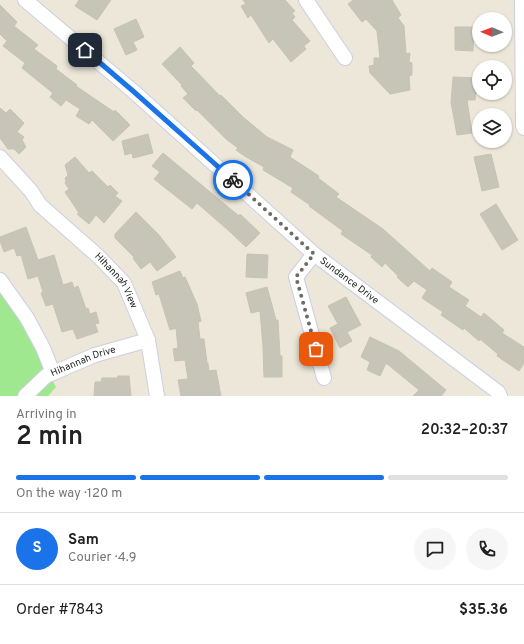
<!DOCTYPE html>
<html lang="en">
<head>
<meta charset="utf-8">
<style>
  :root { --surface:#fff; --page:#f6f6f6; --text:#222; --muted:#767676; --line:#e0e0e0; --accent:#1a73e8 }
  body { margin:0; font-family:Overpass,sans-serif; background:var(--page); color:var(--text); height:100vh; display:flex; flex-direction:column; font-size:15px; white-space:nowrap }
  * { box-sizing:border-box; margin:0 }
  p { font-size:13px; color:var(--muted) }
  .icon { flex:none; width:22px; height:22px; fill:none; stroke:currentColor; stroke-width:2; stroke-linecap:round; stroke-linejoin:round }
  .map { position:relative; height:396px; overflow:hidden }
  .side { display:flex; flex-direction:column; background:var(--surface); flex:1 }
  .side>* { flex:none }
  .needle { width:26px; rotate:271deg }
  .fabs { position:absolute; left:472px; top:12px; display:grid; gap:8px }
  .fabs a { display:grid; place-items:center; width:40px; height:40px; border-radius:50%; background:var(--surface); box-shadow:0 1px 3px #0004; font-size:20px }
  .pin { position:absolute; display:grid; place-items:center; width:34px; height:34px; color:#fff; margin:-17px; border-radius:8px; box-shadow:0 2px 6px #0006 }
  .courier { position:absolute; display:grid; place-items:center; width:40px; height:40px; margin:-20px; border:3px solid #1a73e8; border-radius:50%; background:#fff; color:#222; box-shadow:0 1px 5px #0007 }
  .summary em { font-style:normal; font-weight:600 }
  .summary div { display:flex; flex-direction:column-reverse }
  .summary { display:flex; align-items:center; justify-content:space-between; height:68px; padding:0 16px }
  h1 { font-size:26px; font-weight:600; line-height:30px }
  .bar { display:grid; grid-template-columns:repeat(4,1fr); gap:6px 4px; align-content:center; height:48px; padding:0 16px }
  .bar i { height:5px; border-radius:3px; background:var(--line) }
  .bar .selected { background:var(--accent) }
  .bar p { grid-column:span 4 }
  .line { display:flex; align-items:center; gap:10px; padding:0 16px; border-top:1px solid var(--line) }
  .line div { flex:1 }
  .round { display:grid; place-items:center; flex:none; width:42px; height:42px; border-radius:21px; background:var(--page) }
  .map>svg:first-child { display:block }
  .green { fill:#9fe88f }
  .building { fill:#c7c4b8; stroke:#c7c3b2 }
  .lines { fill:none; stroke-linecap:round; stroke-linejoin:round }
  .minor-casing { stroke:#cecee3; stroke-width:16 }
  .minor { stroke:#fff; stroke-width:14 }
  .done { stroke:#6d6b66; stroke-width:4; stroke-dasharray:0 7.2 }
  .route { stroke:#1a73e8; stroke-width:5 }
  .labels { text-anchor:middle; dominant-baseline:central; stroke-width:4; stroke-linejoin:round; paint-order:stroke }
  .street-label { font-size:10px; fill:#282828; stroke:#fff }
</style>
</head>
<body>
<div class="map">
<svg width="524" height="396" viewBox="0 0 524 396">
  <rect width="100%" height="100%" fill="#ece7d8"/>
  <!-- green -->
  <polygon class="green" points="0,286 56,387 48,396 0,396"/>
  <!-- building -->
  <g class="building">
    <polygon points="79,0 111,0 97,20 75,6"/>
    <polygon points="243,0 285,0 295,11 292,13 295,17 292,20 310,41 304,46 306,49 291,62 273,39 269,43 251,15 248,18 241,6 246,4"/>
    <polygon points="353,0 392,0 401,15 398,18 404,26 406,54 410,53 409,62 412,63 412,75 409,76 410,90 390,94 370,73 369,66 374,65 374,58 380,58 377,31 366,19 362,22 348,4"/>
    <polygon points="0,5 17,22 14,26 38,45 34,49 57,66 56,69 77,85 76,86 114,112 115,110 130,125 113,141 92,120 89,124 76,116 80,109 66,100 61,106 50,97 53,93 22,68 25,63 3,46 7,41 0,34"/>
    <polygon points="136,19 144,37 133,42 137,50 126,55 114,29"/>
    <polygon points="455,27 474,27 473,51 455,50"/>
    <polygon points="180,47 194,63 191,66 220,96 221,95 243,117 267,137 293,150 290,157 319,176 318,178 339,194 336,197 383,229 430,271 432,268 452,282 449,287 469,300 465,306 481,317 484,313 504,330 502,333 524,347 524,363 519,371 497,356 498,354 480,339 479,341 464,328 463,330 441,315 443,312 422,298 427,290 414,281 408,287 397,277 398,276 385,263 382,267 371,257 372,255 341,234 343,231 309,206 310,205 291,192 293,188 263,170 264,167 246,157 236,150 238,148 226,139 197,110 196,111 183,98 188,94 181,86 182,85 162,64"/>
    <polygon points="453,77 477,78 475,100 467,100 472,133 457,135 451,102"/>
    <polygon points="0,108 6,113 10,109 24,123 17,132 24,137 22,140 26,147 19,154 14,149 8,149 0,138"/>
    <polygon points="148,134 153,153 133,158 132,153 125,155 122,141"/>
    <polygon points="163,153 239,216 240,214 260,233 246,247 228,230 197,203 192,209 154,179 160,172 152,166"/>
    <polygon points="491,154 499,187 482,191 474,157"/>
    <polygon points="75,157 89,173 92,171 108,187 110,185 118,193 115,196 122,201 104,223 96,215 89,224 77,214 79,213 65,192 69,189 65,183 66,181 65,178 68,175 65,165"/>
    <polygon points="496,204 518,240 502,250 480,214"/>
    <polygon points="136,212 159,235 176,257 157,271 150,262 141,269 133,258 134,257 115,238 115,234"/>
    <polygon points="26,227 38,260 54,255 63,285 72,282 74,288 78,286 86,309 88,308 90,314 96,312 99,323 95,324 98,332 77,339 73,329 62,332 53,304 46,306 41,293 43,292 38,276 28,279 21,255 17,256 14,248 4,252 0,241 0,237"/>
    <polygon points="247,254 268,255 267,278 246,277"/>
    <polygon points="180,271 183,278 185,277 197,304 201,321 198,322 200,339 204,339 207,363 208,363 209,371 216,370 221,396 181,396 178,380 188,379 185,360 175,361 173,349 178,348 176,328 170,330 159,294 156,295 152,282"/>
    <polygon points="267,287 276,320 278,320 280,356 282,356 282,377 264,377 263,347 260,311 251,313 246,293"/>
    <polygon points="346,297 361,325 347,332 352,341 340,348 330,328 338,324 328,306"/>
    <polygon points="370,337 399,351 446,390 441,396 413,396 419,390 386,363 380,376 367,370 370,362 361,357"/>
    <polygon points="118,376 129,376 131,396 94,396 95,382 101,382 102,378 117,378"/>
  </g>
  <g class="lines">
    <!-- minor casing -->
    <g class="minor-casing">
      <g id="minor">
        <path id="s1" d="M 25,0 L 133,91 L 314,254 L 498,392 L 500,396"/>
        <polyline points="306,0 345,58"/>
        <polyline points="522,0 523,125 524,128"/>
        <path id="s2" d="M 0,157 L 31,191 L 40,205 L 98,256 L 124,283 L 148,340 L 157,396"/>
        <polyline points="314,254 296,277 324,378"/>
        <polyline points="0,280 27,318 43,348 53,373"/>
        <path id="s3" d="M 25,396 L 46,376 L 95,355 L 148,340"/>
      </g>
    </g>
    <!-- minor -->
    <use href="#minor" class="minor"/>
  </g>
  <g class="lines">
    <!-- done -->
    <polyline class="done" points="233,180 314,254 296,277 316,349"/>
    <!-- route -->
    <polyline class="route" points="85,50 133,91 233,180"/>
  </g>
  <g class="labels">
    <!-- street labels -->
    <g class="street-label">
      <text stroke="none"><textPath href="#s1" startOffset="429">Sundance Drive</textPath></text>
      <text stroke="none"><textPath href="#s2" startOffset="171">Hihannah View</textPath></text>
      <text stroke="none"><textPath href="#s3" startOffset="69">Hihannah Drive</textPath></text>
    </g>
  </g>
</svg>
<div class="fabs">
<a><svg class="needle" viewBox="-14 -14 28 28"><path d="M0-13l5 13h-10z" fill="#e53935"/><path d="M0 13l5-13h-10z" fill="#767676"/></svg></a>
<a><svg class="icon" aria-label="locate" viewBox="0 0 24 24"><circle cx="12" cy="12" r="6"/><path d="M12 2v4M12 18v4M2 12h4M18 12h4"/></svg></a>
<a><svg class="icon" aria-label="layers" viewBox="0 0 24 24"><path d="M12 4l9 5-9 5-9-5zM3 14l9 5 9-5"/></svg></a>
</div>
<div class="pin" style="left:316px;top:349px;background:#ea580c"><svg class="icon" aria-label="bag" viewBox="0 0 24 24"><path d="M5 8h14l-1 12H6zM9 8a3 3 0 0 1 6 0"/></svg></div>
<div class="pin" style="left:85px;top:50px;background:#1f2937"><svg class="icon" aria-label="home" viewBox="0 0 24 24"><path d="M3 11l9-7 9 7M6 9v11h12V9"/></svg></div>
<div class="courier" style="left:233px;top:180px"><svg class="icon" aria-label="bike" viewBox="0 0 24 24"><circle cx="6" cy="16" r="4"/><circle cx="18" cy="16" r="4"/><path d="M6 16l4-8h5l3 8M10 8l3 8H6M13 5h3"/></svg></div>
</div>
<section class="side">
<div class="summary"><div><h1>2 min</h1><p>Arriving in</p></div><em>20:32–20:37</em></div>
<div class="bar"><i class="selected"></i><i class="selected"></i><i class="selected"></i><i></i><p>On the way · 120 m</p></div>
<div class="line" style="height:72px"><b class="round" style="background:var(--accent);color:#fff">S</b><div><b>Sam</b><p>Courier · 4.9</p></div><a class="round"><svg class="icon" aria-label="chat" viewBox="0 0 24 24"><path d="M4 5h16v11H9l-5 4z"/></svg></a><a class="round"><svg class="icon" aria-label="phone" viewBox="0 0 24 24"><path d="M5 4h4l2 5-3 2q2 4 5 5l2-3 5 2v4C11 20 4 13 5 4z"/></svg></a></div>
<div class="line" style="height:52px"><div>Order #7843</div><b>$35.36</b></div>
</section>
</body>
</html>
